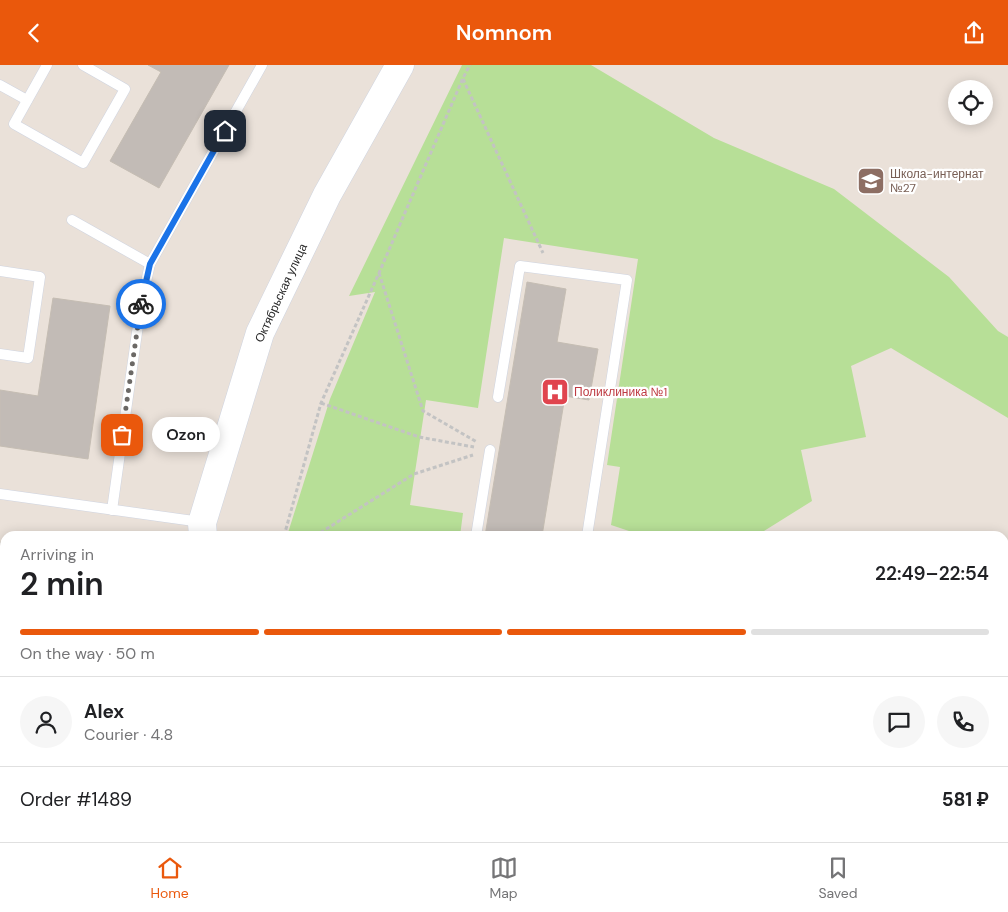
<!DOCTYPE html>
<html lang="en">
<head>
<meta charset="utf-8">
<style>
  :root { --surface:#fff; --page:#f6f6f6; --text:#202124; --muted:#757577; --line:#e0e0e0; --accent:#ea580c }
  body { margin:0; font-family:"DM Sans",sans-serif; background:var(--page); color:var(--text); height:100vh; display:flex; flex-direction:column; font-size:19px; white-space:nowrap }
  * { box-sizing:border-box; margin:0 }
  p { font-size:16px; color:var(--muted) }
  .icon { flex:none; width:28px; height:28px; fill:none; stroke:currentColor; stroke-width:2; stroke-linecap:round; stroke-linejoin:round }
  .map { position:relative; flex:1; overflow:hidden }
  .panel { position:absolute; left:0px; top:466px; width:1009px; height:311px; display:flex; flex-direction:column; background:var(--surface); border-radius:15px 15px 0 0; box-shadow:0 2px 12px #0003 }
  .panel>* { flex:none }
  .buttons { position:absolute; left:948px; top:15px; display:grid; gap:10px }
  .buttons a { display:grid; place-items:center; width:45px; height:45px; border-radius:50%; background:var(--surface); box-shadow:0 2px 12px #0003; font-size:25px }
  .pin { position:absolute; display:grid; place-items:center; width:42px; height:42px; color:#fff; margin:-21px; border-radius:10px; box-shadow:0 2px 8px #0006 }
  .courier { position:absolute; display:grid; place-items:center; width:50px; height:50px; margin:-25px; border:4px solid #1a73e8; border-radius:50%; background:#fff; color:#222; box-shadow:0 1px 6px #0007 }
  .bubble { position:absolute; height:35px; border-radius:18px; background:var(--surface); box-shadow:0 2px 12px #0003; font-size:16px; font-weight:600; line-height:35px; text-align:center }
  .headline em { font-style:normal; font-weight:600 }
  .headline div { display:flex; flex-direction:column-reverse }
  .headline { display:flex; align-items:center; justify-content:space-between; height:85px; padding:0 20px }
  h1 { font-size:32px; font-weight:600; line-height:38px }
  .bar { display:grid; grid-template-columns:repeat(4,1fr); gap:8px 5px; align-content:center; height:60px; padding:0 20px }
  .bar i { height:6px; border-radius:4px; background:var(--line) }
  .bar .selected { background:var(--accent) }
  .bar p { grid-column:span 4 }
  .line { display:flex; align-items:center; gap:12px; padding:0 20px; border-top:1px solid var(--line) }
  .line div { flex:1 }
  .round { display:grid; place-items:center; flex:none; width:52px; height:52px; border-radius:26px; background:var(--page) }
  header { display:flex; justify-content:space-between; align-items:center; height:65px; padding:0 20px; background:var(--accent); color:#fff; font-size:22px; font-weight:600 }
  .menu { display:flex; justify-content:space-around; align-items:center; height:70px; border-top:1px solid var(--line); background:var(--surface); font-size:14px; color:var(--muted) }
  .menu a { display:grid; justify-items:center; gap:2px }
  .menu .selected { color:var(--accent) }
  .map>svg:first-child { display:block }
  .green { fill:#b7df97 }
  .building { fill:#c2bbb6; stroke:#c5bdb3 }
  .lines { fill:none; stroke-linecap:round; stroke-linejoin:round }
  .service-casing { stroke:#cfd4e0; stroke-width:11 }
  .minor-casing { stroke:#cfd4e0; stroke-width:20 }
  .secondary-casing { stroke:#cfd4e0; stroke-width:29 }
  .path { stroke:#c3c3c3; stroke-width:3; stroke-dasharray:4 2.5; stroke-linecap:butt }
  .service { stroke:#fff; stroke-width:10 }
  .minor { stroke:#fff; stroke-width:19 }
  .secondary { stroke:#fff; stroke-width:28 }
  .done { stroke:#6b6865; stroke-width:5; stroke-dasharray:0 9 }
  .route { stroke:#1a73e8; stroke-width:6 }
  .labels { text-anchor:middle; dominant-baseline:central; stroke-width:4.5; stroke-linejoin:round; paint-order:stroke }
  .education-label { font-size:12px; fill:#785e54; stroke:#fff; text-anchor:start }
  .street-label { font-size:12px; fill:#272727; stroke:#fff }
  .health-label { font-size:12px; fill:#be3a42; stroke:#fff; text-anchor:start }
</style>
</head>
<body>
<header><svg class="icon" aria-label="back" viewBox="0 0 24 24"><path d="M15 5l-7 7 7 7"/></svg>Nomnom<svg class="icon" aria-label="share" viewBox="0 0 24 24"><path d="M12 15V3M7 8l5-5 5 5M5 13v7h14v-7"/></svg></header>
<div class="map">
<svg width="1008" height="777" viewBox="0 0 1008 777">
  <rect width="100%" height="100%" fill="#eae1d9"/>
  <!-- green -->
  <g class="green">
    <polygon points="462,0 591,0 714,73 834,124 949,212 998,266 1008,272 1008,353 891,283 851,301 866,372 801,385 812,436 756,471 644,471 611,460 620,402 607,400 638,194 504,173 478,343 426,335 410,440 463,448 460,471 287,471 330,334 375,227 349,231"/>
    <polygon points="1004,745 1008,747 1008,777 622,777 596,773 1004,772"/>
  </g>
  <!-- building -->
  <g class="building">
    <polygon points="148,0 229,0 159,123 110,96 161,7"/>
    <polygon points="527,217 566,224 557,277 598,284 589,335 565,331 542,471 485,471"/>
    <polygon points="53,233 110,241 88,394 0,381 0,325 38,331"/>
    <polygon points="0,477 5,478 5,570 0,569"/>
    <polygon points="0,679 5,680 5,759 0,759"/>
  </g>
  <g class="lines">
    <!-- service casing -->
    <g class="service-casing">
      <g id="service">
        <polyline points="47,0 14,59 83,98 125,24 83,0"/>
        <polyline points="0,20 27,35"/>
        <polyline points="72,155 150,199"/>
        <polyline points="0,206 40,212 28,293 0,289"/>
        <polyline points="498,332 520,201 627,215 587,471"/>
        <polyline points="0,429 201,457"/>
        <polyline points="112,445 141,239 150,199 262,0"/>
        <polyline points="476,471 490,385"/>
        <polyline points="0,609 5,609"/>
        <polyline points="540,777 541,772"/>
      </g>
    </g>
    <!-- minor casing -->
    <g class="minor-casing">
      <polyline id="minor" points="494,772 520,777"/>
    </g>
    <!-- secondary casing -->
    <g class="secondary-casing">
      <g id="secondary">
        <polyline points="203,471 202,458 260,268 327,130 400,0"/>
        <polyline points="167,777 168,772"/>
      </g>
    </g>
    <!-- path -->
    <g class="path">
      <polyline points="463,14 543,188"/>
      <polyline points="379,208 423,346 477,377"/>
      <polyline points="321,338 419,372 474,382"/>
      <polyline points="284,471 321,338 379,208 463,13 470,0"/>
      <polyline points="315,471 414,409 473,390"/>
    </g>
    <!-- service -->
    <use href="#service" class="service"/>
    <!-- minor -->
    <use href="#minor" class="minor"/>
    <!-- secondary -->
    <use href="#secondary" class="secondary"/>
  </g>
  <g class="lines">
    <!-- done -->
    <polyline class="done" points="122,370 141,239"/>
    <!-- route -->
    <polyline class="route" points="141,239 150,199 225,66"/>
  </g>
  <!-- icons -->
  <defs>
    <g id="school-square" transform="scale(1.4375)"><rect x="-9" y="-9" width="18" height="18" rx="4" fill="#8d6e63" stroke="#fff"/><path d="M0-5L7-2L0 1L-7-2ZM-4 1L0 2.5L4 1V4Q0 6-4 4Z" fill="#fff"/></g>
    <g id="hospital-square" transform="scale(1.4375)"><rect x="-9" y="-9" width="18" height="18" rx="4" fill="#e0444e" stroke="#fff"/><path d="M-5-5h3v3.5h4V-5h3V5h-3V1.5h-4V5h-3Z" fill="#fff"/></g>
  </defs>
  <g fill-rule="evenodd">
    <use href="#school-square" x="871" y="116"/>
    <use href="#hospital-square" x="555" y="327"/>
  </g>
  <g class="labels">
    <!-- education labels -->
    <g class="education-label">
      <text x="890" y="109">Школа-интернат<tspan x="890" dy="14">№27</tspan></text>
    </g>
    <!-- street labels -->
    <g class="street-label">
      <text transform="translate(281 228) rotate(-65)">Октябрьская улица</text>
    </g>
    <!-- health labels -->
    <g class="health-label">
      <text x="574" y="327">Поликлиника №1</text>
    </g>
  </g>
</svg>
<div class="buttons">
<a><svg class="icon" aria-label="locate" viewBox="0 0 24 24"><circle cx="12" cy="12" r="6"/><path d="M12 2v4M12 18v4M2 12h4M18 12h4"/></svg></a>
</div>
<div class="pin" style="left:122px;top:370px;background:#ea580c"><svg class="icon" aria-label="bag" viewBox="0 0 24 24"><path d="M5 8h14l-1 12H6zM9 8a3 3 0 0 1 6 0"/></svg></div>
<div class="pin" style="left:225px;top:66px;background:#1f2937"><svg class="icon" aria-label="home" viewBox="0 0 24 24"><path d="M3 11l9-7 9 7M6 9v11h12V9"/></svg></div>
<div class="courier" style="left:141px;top:239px"><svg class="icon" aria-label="bike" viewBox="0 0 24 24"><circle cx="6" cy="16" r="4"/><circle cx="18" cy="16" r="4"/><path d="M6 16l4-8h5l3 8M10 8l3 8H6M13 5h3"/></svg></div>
<div class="bubble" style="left:152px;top:352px;width:68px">Ozon</div>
<section class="panel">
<div class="headline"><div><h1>2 min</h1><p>Arriving in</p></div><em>22:49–22:54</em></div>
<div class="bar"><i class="selected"></i><i class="selected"></i><i class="selected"></i><i></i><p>On the way · 50 m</p></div>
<div class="line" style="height:90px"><a class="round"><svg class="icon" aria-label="person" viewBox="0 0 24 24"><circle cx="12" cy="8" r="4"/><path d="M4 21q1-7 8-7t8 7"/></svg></a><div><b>Alex</b><p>Courier · 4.8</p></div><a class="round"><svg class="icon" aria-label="chat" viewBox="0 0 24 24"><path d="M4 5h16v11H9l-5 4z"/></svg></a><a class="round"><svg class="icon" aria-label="phone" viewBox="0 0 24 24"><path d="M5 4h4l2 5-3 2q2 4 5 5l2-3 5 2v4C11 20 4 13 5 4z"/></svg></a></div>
<div class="line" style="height:65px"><div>Order #1489</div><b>581 ₽</b></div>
</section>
</div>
<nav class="menu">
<a class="selected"><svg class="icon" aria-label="home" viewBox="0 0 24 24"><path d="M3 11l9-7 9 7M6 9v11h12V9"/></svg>Home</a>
<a><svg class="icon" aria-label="map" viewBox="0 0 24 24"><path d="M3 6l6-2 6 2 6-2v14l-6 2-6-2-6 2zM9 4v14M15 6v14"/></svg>Map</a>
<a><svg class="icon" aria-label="saved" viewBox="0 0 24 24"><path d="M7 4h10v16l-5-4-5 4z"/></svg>Saved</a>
</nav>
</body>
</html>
